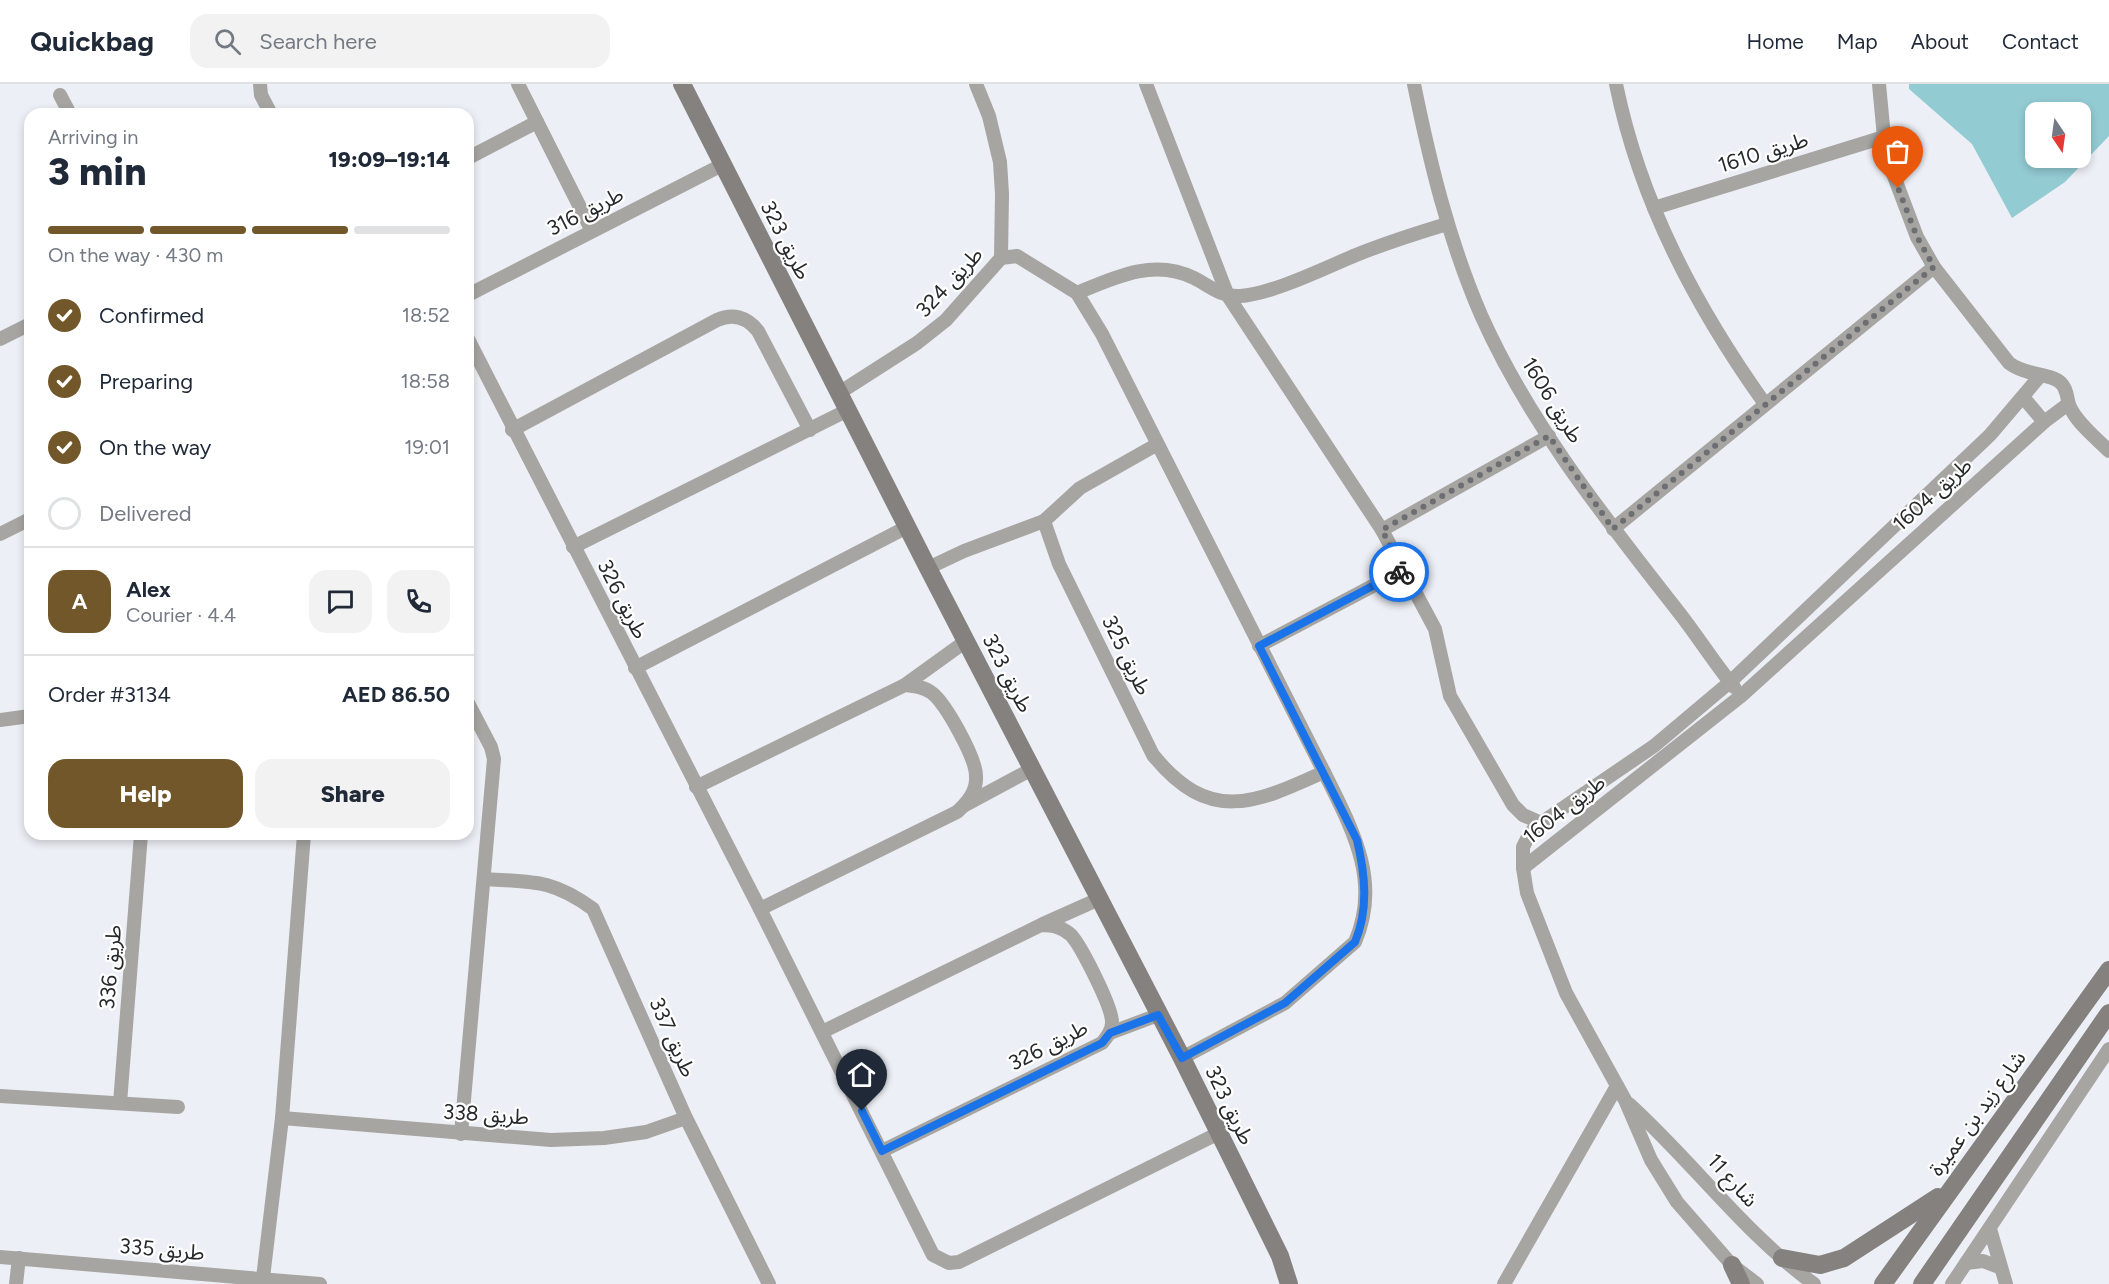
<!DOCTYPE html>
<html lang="en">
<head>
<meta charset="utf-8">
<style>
  :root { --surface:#fff; --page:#f2f2f3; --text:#1f2937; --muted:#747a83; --line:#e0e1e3; --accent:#715729 }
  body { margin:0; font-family:Figtree,"Noto Sans Arabic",sans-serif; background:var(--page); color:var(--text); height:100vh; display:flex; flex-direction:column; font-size:22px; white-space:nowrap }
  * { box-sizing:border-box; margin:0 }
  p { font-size:20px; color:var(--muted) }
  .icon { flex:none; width:33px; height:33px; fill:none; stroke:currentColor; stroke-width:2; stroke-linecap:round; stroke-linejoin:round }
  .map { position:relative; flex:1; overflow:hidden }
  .sheet { position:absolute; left:24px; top:24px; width:450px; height:732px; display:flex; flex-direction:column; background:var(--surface); border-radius:18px; box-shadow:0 3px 9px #0003 }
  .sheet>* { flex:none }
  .needle { width:39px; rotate:167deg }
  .tools { position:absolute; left:2025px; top:18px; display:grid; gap:12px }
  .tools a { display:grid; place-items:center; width:66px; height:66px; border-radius:12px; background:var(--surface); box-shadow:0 3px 9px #0003; font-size:30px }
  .pin { position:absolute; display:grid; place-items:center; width:51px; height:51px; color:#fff; margin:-62px -26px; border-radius:50% 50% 50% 0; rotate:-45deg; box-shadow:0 0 6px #0007 }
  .pin .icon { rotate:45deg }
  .courier { position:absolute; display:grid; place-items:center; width:60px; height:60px; margin:-30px; border:4px solid #1a73e8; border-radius:50%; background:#fff; color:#222; box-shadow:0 2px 8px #0007 }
  .head em { font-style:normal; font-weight:800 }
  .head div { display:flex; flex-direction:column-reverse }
  .head { display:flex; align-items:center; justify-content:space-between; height:102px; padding:0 24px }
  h1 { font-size:39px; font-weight:800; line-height:45px }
  .bar { display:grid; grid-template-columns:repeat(4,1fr); gap:9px 6px; align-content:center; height:72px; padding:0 24px }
  .bar i { height:8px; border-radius:4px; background:var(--line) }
  .bar .active { background:var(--accent) }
  .bar p { grid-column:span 4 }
  .line { display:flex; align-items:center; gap:15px; padding:0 24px; border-top:2px solid var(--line) }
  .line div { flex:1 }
  .round { display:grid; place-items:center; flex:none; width:63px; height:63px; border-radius:18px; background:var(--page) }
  ol { padding:0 24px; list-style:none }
  li { display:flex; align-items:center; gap:18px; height:66px }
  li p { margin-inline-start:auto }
  li .icon { padding:6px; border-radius:50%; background:var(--accent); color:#fff; stroke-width:4 }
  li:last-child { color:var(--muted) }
  li i { width:33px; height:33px; border:3px solid var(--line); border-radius:50% }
  .action { display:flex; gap:12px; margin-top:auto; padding:12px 24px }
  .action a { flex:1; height:69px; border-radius:18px; background:var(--accent); color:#fff; font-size:24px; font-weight:800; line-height:69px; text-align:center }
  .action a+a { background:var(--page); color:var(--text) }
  header { display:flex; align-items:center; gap:36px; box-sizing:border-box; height:84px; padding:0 30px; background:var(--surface); border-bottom:2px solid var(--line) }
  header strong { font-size:28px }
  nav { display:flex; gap:33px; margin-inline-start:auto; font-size:21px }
  .search { width:420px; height:54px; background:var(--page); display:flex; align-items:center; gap:15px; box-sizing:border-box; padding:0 21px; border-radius:18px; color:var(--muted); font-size:22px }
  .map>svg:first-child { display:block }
  .water { fill:#93cbd3; fill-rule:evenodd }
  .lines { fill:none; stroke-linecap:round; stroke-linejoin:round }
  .street { stroke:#a6a5a2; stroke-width:14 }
  .secondary { stroke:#84817e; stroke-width:18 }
  .done { stroke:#6d6e72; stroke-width:6; stroke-dasharray:0 10.8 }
  .route { stroke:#1a73e8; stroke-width:8 }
  .labels { text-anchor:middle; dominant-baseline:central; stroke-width:4.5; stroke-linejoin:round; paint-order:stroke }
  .street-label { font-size:21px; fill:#28292b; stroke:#fff }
</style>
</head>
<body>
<header>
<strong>Quickbag</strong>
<div class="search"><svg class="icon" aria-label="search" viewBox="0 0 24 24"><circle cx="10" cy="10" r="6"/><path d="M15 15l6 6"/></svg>Search here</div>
<nav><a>Home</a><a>Map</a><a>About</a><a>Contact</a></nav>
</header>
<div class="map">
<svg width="2109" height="1200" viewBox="0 0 2109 1200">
  <rect width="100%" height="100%" fill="#eceff5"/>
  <!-- water -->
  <path class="water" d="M 1909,0 L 2109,0 L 2109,52 L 2065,98 L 2012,134 L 1972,60 L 1909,5 ZM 2036,28 L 2080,28 L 2080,74 L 2036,74 Z"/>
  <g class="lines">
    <!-- street -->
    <g class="street">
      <polyline points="260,0 261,11 271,30"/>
      <polyline points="518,0 592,147"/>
      <polyline points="1146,0 1228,212 1382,446 1435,545 1450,612 1513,721 1523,731 1541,739"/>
      <path d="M 1414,0 C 1430,79 1449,157 1481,231 C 1529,339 1605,434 1677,526 C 1697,551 1714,579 1734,603"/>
      <path d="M 1616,0 C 1640,118 1696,223 1765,320"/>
      <path d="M 1879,0 L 1884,53 L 1892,87 L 1917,153 L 1934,183 L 2009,279 C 2026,292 2051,289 2061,299 C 2069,307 2066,317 2071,325 C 2079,341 2097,355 2109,367"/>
      <polyline points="60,11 70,30"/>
      <polyline points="468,74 537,38"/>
      <polyline points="1654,124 1884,53"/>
      <path d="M 1001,174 L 1017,172 L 1077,209 L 1102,250 L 1324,688 C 1351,743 1382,796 1355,858 L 1285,919 L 1182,974"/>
      <path d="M 1077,209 C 1115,193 1154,174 1194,194 C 1210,202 1221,213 1240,212 C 1270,211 1327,183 1356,171 C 1386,159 1417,149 1447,140"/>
      <polyline points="468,211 722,81"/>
      <polyline points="0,255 30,240"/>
      <polyline points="468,255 760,825 933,1171 949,1179 959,1178 1219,1049"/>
      <polyline points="839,309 917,259 946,236 1001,174 1002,110 1000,78 989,32 976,0"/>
      <polyline points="2023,313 2044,338"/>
      <path d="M 512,346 L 717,236 C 733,229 747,233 758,247 L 810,346"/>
      <path d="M 1156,361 L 1080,404 L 1044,437 L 1059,480 L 1153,671 C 1209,740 1254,720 1324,688"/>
      <polyline points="1613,445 1934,183"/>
      <polyline points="1382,446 1549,352"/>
      <polyline points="0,450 30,435"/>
      <polyline points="573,463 848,326"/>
      <polyline points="928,484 964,467 1044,437"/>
      <polyline points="1259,562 1403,486"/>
      <polyline points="635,584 907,443"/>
      <polyline points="905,601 966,557"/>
      <polyline points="0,636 30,632"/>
      <path d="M 696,703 L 905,601 C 915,602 924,603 932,609 C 946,620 976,674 976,692 C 977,707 968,718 957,728 L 760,825"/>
      <polyline points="965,721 1032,685"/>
      <polyline points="1523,784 1741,612 2044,338 2068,320"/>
      <path d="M 484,795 C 533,798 552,795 593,825 L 686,1034 L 769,1200"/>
      <polyline points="1043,840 1099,815"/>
      <path d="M 822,948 L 1041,841 C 1053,841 1062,843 1071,851 C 1081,862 1113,924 1112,939 C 1112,947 1107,953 1102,959 L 882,1067"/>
      <polyline points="1110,949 1158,931"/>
      <polyline points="0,1012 178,1023"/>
      <polyline points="120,1019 141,750"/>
      <path d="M 1629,1020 C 1693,1078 1744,1149 1814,1200"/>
      <polyline points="282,1034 551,1056 604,1054 646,1048 686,1034"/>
      <polyline points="461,1050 494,675 491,663 468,619"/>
      <polyline points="1990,1145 2006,1200"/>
      <polyline points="0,1173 320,1200"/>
      <polyline points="1966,1179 1983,1177 1999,1183"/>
      <polyline points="263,1194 282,1034 304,750"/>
      <polyline points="16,1200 19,1174"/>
      <polyline points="1504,1200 1617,1002"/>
      <polyline points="1757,1200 1732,1181 1677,1118 1651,1076 1625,1016 1566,909 1527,809 1523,784 1523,763 1530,749 1541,739 1654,662 1730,598 1990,351 2040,292"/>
      <polyline points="1952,1200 2109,965"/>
    </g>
    <!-- secondary -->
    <g class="secondary">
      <polyline points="682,0 928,484 1182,974 1280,1172 1289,1200"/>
      <polyline points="1782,1174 1820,1181 1844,1174 1938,1113"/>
      <polyline points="1732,1181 1741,1200"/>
      <polyline points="1883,1200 2109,886"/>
      <polyline points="1922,1200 2109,929"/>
    </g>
  </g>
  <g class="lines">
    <!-- done -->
    <polyline class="done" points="1399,488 1403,486 1382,446 1549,352 1613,445 1934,183 1917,153 1898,104"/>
    <!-- route -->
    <path class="route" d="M 862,1027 L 882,1067 L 1102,959 L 1110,949 L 1158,931 L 1182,974 L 1285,919 L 1355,858 C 1369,825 1365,790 1357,756 L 1259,562 L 1399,488"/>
  </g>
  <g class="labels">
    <!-- street labels -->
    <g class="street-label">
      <text transform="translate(1763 68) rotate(-17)">طريق 1610</text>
      <text transform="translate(585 127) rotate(-27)">طريق 316</text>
      <text transform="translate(786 156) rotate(63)">طريق 323</text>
      <text transform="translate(949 198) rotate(-47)">طريق 324</text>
      <text transform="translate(1553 316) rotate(58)">طريق 1606</text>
      <text transform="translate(1932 410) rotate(-42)">طريق 1604</text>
      <text transform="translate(623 515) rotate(63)">طريق 326</text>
      <text transform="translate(1127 571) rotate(64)">طريق 325</text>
      <text transform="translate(1008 589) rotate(63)">طريق 323</text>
      <text transform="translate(1564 725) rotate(-38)">طريق 1604</text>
      <text transform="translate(110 883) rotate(-85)">طريق 336</text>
      <text transform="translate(673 953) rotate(66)">طريق 337</text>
      <text transform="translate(1048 961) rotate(-27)">طريق 326</text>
      <text transform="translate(1230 1021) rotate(64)">طريق 323</text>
      <text transform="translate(1977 1029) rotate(-54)">شارع زيد بن عميرة</text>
      <text transform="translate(486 1030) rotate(4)">طريق 338</text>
      <text transform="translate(1733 1096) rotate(48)">شارع 11</text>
      <text transform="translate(162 1165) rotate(5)">طريق 335</text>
    </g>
  </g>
</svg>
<div class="tools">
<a><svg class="needle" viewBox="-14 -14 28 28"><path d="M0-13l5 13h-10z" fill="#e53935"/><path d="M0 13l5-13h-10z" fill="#747a83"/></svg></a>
</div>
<div class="pin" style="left:1898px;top:104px;background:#ea580c"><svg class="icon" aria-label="bag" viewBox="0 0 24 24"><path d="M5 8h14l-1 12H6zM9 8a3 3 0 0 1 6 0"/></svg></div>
<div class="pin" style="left:862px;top:1027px;background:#1f2937"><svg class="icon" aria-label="home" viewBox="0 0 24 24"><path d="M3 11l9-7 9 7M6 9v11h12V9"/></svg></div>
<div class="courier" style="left:1399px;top:488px"><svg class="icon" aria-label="bike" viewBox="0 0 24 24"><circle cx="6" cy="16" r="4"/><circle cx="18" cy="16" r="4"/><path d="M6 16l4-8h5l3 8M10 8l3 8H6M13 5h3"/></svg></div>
<section class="sheet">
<div class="head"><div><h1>3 min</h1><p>Arriving in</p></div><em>19:09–19:14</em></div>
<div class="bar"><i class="active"></i><i class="active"></i><i class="active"></i><i></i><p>On the way · 430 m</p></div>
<ol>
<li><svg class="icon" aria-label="check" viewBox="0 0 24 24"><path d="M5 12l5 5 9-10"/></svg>Confirmed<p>18:52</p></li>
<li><svg class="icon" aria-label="check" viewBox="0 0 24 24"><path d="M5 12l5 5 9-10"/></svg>Preparing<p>18:58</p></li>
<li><svg class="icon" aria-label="check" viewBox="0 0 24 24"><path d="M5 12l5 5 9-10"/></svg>On the way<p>19:01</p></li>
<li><i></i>Delivered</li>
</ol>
<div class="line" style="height:108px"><b class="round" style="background:var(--accent);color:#fff">A</b><div><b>Alex</b><p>Courier · 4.4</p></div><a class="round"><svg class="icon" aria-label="chat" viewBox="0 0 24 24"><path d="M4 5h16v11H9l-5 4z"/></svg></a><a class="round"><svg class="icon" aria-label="phone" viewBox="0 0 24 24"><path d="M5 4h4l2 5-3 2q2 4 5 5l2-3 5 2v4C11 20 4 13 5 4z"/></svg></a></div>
<div class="line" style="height:78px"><div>Order #3134</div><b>AED 86.50</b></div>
<div class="action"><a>Help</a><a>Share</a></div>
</section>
</div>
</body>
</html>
